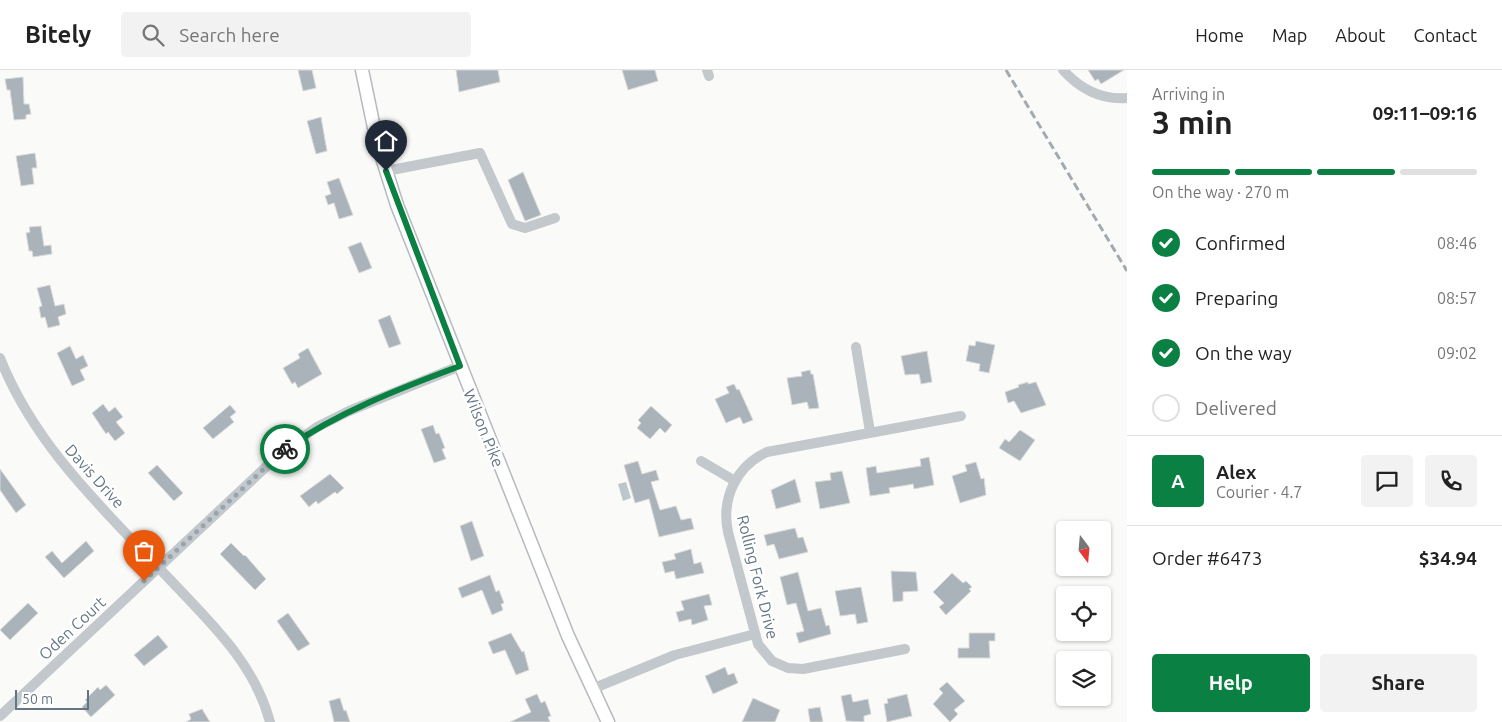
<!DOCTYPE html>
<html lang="en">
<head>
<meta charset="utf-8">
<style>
  :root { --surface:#fff; --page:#f2f2f2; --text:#222; --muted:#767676; --line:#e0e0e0; --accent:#0b8043 }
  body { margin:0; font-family:Ubuntu,sans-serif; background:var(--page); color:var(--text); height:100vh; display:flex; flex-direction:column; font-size:19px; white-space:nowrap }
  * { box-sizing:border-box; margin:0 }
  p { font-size:16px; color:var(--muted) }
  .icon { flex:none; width:28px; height:28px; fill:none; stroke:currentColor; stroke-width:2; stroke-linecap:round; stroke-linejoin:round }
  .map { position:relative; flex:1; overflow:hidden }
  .side { display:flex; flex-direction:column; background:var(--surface); width:375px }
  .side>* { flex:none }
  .needle { width:32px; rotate:164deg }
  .fabs { position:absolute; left:1056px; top:451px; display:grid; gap:10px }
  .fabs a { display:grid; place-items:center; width:55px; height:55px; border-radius:5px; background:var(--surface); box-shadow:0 1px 4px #0004; font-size:25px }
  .scale { position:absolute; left:15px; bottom:12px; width:74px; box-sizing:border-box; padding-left:5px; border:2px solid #657683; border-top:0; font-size:14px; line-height:18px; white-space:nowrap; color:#657683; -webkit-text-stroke:4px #fff; paint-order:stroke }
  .pin { position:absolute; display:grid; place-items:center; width:42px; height:42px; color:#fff; margin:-51px -21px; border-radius:50% 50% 50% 0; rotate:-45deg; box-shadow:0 0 5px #0007 }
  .pin .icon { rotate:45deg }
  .courier { position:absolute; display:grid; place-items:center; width:50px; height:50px; margin:-25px; border:4px solid #0b8043; border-radius:50%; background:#fff; color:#222; box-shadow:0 1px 6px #0007 }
  .head em { font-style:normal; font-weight:700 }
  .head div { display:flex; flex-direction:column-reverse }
  .head { display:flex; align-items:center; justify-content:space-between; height:85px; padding:0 25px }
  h1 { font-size:32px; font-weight:700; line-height:38px }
  .bar { display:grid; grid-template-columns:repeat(4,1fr); gap:8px 5px; align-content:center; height:60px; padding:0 25px }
  .bar i { height:6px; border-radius:4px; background:var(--line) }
  .bar .selected { background:var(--accent) }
  .bar p { grid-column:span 4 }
  .line { display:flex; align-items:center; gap:12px; padding:0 25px; border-top:1px solid var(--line) }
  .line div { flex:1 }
  .round { display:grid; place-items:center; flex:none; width:52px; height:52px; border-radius:5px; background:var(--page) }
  ol { padding:0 25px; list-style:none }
  li { display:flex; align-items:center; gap:15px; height:55px }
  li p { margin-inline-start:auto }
  li .icon { padding:5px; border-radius:50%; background:var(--accent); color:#fff; stroke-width:4 }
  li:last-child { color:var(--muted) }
  li i { width:28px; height:28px; border:2px solid var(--line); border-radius:50% }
  .primary-button { display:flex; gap:10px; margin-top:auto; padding:10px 25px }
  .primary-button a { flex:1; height:58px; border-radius:5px; background:var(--accent); color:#fff; font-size:20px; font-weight:700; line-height:58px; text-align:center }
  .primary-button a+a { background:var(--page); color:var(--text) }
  header { display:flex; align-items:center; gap:30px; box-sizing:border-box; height:70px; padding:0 25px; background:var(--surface); border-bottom:1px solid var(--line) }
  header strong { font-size:24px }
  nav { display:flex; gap:28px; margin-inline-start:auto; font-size:18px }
  .search { width:350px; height:45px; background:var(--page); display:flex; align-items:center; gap:12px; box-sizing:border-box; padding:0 18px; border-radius:5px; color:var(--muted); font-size:19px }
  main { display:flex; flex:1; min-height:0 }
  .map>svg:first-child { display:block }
  .water { fill:#bbc7cb }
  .building { fill:#aab3b9; stroke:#dcdcda }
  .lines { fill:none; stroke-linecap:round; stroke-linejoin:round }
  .major-casing { stroke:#b5babe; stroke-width:15 }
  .minor { stroke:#c3c8cc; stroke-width:10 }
  .major { stroke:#fff; stroke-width:12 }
  .rail { stroke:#a2aab0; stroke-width:3; stroke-dasharray:8 4; stroke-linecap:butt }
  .done { stroke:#99a4ac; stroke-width:5; stroke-dasharray:0 9 }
  .route { stroke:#0b8043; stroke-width:6 }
  .labels { text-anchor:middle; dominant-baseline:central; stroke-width:5; stroke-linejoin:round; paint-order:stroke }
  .street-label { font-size:16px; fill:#657683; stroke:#fff }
</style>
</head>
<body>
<header>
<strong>Bitely</strong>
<div class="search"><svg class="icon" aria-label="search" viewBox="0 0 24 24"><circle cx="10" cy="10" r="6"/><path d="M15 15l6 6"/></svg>Search here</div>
<nav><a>Home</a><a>Map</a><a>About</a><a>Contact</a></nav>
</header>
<main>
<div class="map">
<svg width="1127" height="652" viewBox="0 0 1127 652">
  <rect width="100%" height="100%" fill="#fafaf8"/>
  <!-- water -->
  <polygon class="water" points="626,412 631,428 623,431 618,414"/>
  <!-- building -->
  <g class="building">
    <polygon points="298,0 312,0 316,18 303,21"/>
    <polygon points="456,0 498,0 500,12 459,22"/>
    <polygon points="622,0 655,0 658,11 628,20"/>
    <polygon points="1088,0 1124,0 1101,14 1098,9 1095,11"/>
    <polygon points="23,7 24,34 29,34 31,44 26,45 26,49 14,50 10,20 7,20 5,9"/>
    <polygon points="321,47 327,81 316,84 307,51"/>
    <polygon points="35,83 37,98 32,98 34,114 21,116 16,86"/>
    <polygon points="523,102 541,145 525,151 508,110"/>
    <polygon points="339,108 353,145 339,149 334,133 328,135 325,126 331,124 327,112"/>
    <polygon points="41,156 44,176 51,175 52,184 33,187 32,181 29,181 26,163 30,162 29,157"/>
    <polygon points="361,172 372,198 359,203 348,177"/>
    <polygon points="50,215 55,236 64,234 66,244 58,247 60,255 48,258 45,247 41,248 39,237 42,236 37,218"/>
    <polygon points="390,245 401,274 389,278 378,250"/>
    <polygon points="976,271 995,275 989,303 979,301 980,294 966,291 969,275 975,276"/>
    <polygon points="70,276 76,289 83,285 88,296 80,300 85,310 72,316 57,283"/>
    <polygon points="308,278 322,304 298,318 295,312 292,314 283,298 300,288 298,284"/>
    <polygon points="927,281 932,312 921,314 919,304 905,305 901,286"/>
    <polygon points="810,300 811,304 813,304 819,338 809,339 807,332 792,335 787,308 802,306 801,302"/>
    <polygon points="1028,312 1028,314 1036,312 1046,335 1021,343 1014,331 1008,333 1005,322 1019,317 1018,315"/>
    <polygon points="734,314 737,320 739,319 753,350 743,354 740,347 726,353 715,329 729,323 726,317"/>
    <polygon points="103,334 109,342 115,337 123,347 116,352 125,363 115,371 108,362 106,364 92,343"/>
    <polygon points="230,335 236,342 230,347 234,352 213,369 203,358"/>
    <polygon points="651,336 672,355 665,363 660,358 650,369 637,358 641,353 638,350"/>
    <polygon points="433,355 436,364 439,363 445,378 442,379 446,389 434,393 421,359"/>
    <polygon points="1020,360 1035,370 1020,391 999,378 1005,369 1009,372"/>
    <polygon points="929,387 934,415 914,419 913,414 908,415 889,418 890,423 870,426 866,398 876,396 877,403 921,396 920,389"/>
    <polygon points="638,391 642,404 656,400 659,410 651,412 660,440 676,436 681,450 691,448 694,459 659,467 649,429 635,433 624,395"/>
    <polygon points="976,392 981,409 984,408 986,425 960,433 952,406 967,401 965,395"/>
    <polygon points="157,395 183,423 174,431 148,403"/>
    <polygon points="0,399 26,435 16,443 0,420"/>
    <polygon points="842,401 850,433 820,439 815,412 831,410 830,403"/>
    <polygon points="330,404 344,418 337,424 335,422 318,434 316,431 309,437 300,426"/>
    <polygon points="795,409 801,432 776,439 771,420"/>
    <polygon points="472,451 484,486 471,491 460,456"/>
    <polygon points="795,458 798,468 803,467 808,482 779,489 774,474 767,476 764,465"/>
    <polygon points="86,471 94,481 64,508 45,487 52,481 62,493"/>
    <polygon points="231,473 244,486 245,485 266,509 255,520 220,484"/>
    <polygon points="691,479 694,494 701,492 704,503 676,509 674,501 665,503 662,492 676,489 674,484"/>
    <polygon points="891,501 916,502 918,521 903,522 903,531 893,532"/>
    <polygon points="798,502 808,541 821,538 826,556 829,555 831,564 799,573 796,563 804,561 796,533 787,535 780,507"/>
    <polygon points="952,503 963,513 966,511 972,517 969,519 971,521 946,545 939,537 944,533 933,522"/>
    <polygon points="490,505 496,522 499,520 504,533 501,534 503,540 492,545 482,520 462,528 458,518"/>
    <polygon points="861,517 868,552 857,554 855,544 840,546 835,521"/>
    <polygon points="709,524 712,535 704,536 708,550 692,555 691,549 679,552 676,542 684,540 681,531"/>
    <polygon points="28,533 38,543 10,570 0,560"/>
    <polygon points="288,543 310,574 298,581 277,551"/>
    <polygon points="511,563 522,582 524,581 529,600 516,605 505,580 493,584 488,572"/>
    <polygon points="969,563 995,563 995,571 989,571 990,588 958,588 958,578 969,578"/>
    <polygon points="158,565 168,577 144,596 134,585"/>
    <polygon points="725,597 728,605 734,603 738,613 713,624 705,606"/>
    <polygon points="947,612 965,631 954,640 958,644 950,652 933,634 943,623 939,619"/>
    <polygon points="106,615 115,625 91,647 82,637 87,632 85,630 98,617 100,620"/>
    <polygon points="537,624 541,633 545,631 551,646 548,647 550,652 510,652 531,642 525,629"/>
    <polygon points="851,624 853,632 868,629 871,644 864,646 864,652 846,651 841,626"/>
    <polygon points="907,624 912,646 887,652 884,634 888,633 887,629"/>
    <polygon points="340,628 344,641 346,640 350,652 334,652 329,631"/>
    <polygon points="753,628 780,640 775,652 742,652"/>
    <polygon points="820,637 823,652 810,652 808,639"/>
    <polygon points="202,639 210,652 186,652 191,649 189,644"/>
  </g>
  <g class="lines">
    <!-- major casing -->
    <g class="major-casing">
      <polyline id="major" points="362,0 377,72 397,135 568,566 608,652"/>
    </g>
    <!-- minor -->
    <g class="minor">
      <polyline points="707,0 709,6"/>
      <path d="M 1063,0 C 1080,19 1102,30 1127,28"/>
      <polyline points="386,101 480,83 512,154 525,158 555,148"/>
      <polyline points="856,277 870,362"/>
      <path d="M 0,288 C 37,381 110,445 177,517 C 216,558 255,596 270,652"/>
      <polyline points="701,391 735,411"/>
      <path d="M 905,579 L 803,599 L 788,598 L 772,591 L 758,574 L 728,462 C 721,429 736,396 767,382 L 961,346"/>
      <polyline points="592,619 675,585 755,564"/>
      <polyline points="0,646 283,381 317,357 349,341 460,296"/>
    </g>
    <!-- major -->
    <use href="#major" class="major"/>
    <!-- rail -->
    <polyline class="rail" points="1006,0 1127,201"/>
  </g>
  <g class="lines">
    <!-- done -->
    <polyline class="done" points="144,511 285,379"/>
    <!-- route -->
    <path class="route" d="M 285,379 C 339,342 398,319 460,296 L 386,101"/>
  </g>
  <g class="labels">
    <!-- street labels -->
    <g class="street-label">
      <text transform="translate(484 358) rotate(68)">Wilson Pike</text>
      <text transform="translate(95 406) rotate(48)">Davis Drive</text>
      <text transform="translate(758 507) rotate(76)">Rolling Fork Drive</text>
      <text transform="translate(72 558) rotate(-43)">Oden Court</text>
    </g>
  </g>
</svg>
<div class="fabs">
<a><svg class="needle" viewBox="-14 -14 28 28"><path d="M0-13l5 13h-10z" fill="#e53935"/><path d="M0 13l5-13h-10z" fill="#767676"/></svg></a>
<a><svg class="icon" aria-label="locate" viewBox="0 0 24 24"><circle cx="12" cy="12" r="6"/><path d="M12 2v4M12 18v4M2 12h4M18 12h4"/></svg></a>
<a><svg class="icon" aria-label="layers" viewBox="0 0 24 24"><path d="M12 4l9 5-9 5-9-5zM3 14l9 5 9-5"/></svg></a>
</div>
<div class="scale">50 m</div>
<div class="pin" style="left:144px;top:511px;background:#ea580c"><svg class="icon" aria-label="bag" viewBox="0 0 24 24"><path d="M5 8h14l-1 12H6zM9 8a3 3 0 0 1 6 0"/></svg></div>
<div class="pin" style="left:386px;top:101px;background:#1f2937"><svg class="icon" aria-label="home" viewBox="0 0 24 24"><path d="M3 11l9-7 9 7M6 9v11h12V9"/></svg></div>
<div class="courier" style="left:285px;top:379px"><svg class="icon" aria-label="bike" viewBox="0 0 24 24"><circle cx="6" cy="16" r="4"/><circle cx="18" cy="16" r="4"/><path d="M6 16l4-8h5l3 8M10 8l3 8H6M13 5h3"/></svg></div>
</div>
<section class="side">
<div class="head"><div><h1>3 min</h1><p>Arriving in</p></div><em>09:11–09:16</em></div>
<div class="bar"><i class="selected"></i><i class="selected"></i><i class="selected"></i><i></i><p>On the way · 270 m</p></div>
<ol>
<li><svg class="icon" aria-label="check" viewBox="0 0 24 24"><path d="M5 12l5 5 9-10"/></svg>Confirmed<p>08:46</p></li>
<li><svg class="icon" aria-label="check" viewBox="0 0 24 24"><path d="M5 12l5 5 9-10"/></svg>Preparing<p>08:57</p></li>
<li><svg class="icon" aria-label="check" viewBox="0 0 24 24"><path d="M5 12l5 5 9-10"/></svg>On the way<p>09:02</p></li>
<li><i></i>Delivered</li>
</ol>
<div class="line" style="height:90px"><b class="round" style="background:var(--accent);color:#fff">A</b><div><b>Alex</b><p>Courier · 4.7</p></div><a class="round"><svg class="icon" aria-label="chat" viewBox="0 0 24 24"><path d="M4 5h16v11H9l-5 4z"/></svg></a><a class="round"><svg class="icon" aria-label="phone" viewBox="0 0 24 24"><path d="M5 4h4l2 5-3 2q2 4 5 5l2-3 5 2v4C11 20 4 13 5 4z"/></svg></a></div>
<div class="line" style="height:65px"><div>Order #6473</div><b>$34.94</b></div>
<div class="primary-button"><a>Help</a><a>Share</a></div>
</section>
</main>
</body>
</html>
